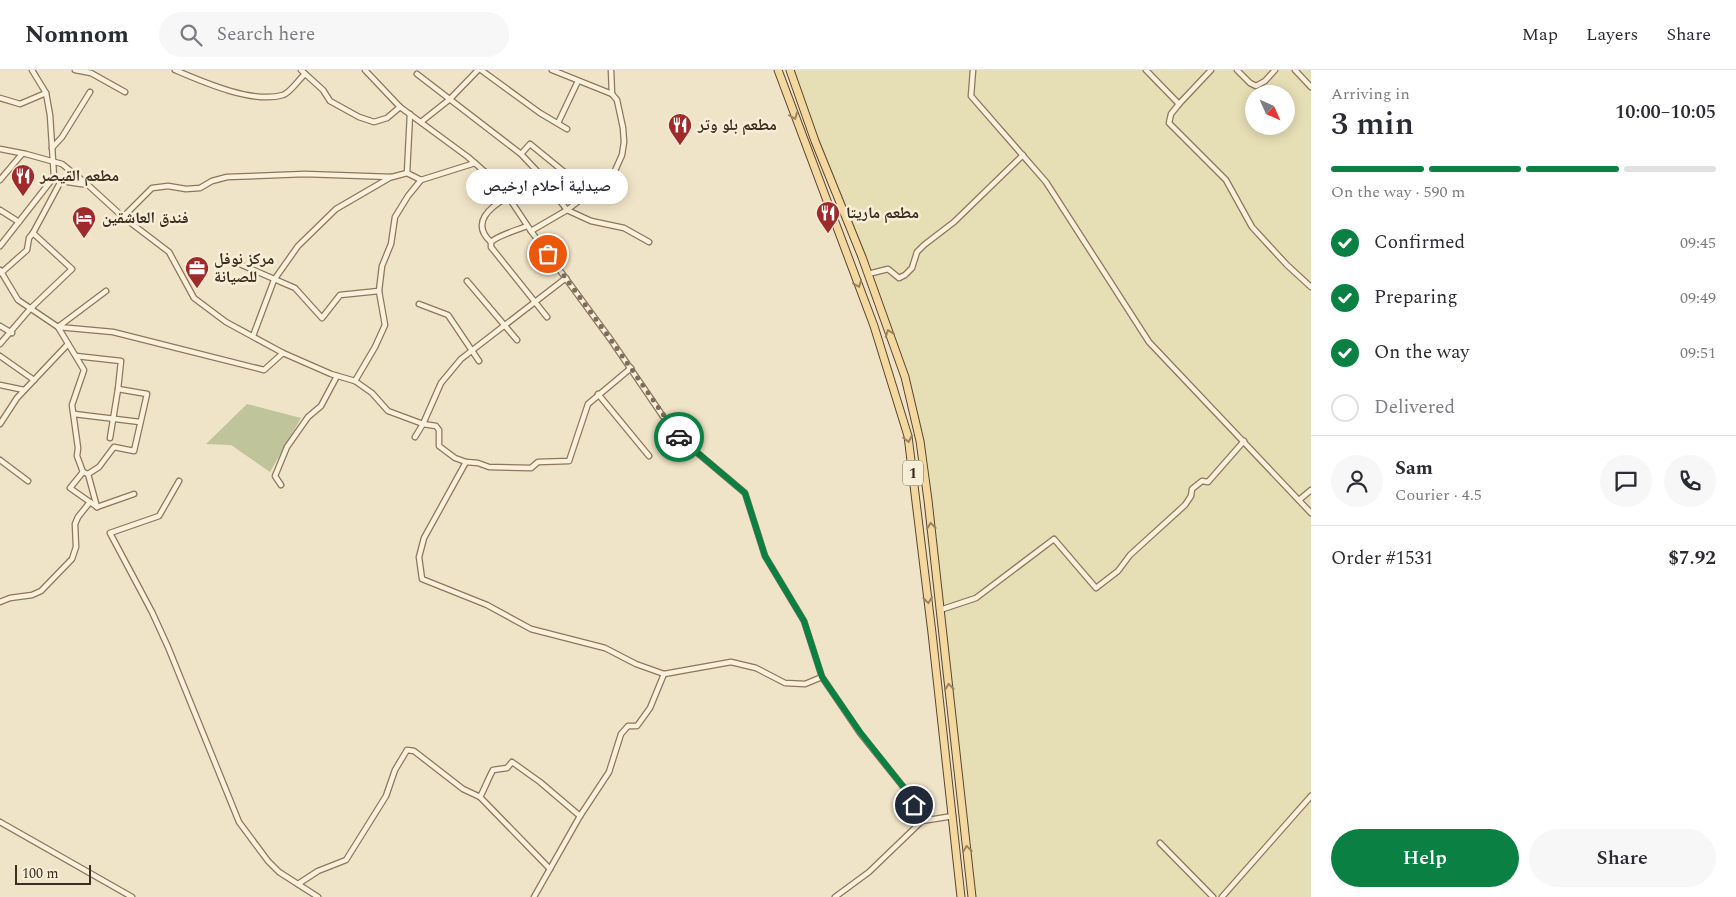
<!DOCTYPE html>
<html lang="en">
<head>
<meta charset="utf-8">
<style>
  :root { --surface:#fff; --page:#f7f7f7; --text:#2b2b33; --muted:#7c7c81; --line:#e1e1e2; --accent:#0b8043 }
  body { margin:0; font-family:Spectral,"Noto Naskh Arabic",serif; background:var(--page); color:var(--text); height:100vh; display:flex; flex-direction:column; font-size:19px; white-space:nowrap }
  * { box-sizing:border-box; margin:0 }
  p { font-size:16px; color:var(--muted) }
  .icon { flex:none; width:28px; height:28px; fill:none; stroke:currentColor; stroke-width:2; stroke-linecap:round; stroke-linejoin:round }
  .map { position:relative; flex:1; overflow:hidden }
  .panel { display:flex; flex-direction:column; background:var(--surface); width:425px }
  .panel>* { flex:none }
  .needle { width:32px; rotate:135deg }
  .controls { position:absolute; left:1245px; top:15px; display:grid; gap:10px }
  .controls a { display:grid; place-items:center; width:50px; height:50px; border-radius:50%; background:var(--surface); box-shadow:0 2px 12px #0003; font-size:25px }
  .scale { position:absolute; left:15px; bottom:12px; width:76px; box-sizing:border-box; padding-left:5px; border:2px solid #3d2e20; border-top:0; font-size:14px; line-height:18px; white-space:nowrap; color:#3d2e20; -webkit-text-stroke:4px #f7eed8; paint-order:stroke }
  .pin { position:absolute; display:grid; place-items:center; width:42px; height:42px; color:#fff; margin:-21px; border:2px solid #fff; border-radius:50%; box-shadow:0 1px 5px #0007 }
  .courier { position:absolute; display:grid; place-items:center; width:50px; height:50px; margin:-25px; border:4px solid #0b8043; border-radius:50%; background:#fff; color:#222; box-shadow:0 1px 6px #0007 }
  .bubble { position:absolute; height:35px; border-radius:18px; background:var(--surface); box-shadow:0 2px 12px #0003; font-size:16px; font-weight:600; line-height:35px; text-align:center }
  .summary em { font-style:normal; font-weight:600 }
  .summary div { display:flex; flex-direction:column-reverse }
  .summary { display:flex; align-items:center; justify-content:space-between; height:85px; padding:0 20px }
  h1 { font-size:32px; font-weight:600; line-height:38px }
  .bar { display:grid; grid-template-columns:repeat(4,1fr); gap:8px 5px; align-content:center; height:60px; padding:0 20px }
  .bar i { height:6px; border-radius:4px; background:var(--line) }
  .bar .on { background:var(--accent) }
  .bar p { grid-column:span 4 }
  .line { display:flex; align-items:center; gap:12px; padding:0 20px; border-top:1px solid var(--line) }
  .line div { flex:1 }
  .round { display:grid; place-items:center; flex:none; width:52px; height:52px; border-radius:26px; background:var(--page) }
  ol { padding:0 20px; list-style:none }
  li { display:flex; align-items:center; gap:15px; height:55px }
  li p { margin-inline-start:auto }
  li .icon { padding:5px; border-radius:50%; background:var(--accent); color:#fff; stroke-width:4 }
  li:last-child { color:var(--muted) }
  li i { width:28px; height:28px; border:2px solid var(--line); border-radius:50% }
  .action { display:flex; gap:10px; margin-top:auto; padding:10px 20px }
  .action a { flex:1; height:58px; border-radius:30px; background:var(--accent); color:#fff; font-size:20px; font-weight:600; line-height:58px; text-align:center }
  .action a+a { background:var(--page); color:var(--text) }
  header { display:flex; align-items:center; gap:30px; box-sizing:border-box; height:70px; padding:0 25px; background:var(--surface); border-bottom:1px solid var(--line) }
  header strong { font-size:24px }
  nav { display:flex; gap:28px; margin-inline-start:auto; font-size:18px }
  .search { width:350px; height:45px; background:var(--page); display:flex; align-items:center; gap:12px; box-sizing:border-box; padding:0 18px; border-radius:28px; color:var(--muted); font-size:19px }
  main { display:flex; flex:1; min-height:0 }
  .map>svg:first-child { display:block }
  .farmland { fill:#e6deb5; fill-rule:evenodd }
  .cemetery { fill:#bfc49a }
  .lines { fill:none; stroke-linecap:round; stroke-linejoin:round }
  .street-casing { stroke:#8d765c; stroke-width:7 }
  .primary-casing { stroke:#5b4430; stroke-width:9 }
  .street { stroke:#faf1dc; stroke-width:4.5 }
  .primary { stroke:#f3d9a0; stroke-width:7 }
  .oneway { stroke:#988460 }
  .done { stroke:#7c6e5b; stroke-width:5; stroke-dasharray:0 9 }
  .route { stroke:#0b8043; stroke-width:6 }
  .labels { text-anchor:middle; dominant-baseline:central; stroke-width:5; stroke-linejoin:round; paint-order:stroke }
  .shield { fill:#f7eed8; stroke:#756857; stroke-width:1 }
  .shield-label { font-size:15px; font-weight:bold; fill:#3d2e20 }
  .poi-label { font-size:16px; font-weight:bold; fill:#3d2e20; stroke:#f7eed8; text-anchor:start }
</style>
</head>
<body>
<header>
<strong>Nomnom</strong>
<div class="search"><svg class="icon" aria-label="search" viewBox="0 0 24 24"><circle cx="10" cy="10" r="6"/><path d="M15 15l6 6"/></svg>Search here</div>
<nav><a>Map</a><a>Layers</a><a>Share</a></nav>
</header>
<main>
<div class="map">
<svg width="1311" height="827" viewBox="0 0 1311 827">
  <rect width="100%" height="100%" fill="#f0e4c8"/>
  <!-- farmland -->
  <path class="farmland" d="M 786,0 L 1311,0 L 1311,827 L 968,827 L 920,407 L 918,379 L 912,347 L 904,310 L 860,189 L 813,76 ZM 1254,24 L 1286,24 L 1286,56 L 1254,56 Z"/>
  <!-- cemetery -->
  <polygon class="cemetery" points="247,334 301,348 270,402 231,375 206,374"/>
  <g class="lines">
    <!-- street casing -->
    <g class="street-casing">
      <g id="street">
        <polyline points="75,0 91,3 125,22"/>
        <path d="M 175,0 C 203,12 253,34 283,25 C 291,22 299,9 305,4"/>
        <polyline points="301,0 323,20 330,31 359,47 374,52 387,48 400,37"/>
        <polyline points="365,0 400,37 468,87 501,116 531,161"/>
        <polyline points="481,0 540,43 567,59"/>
        <polyline points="552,0 612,24"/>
        <polyline points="611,0 612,24 617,30 623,58 624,72 622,85 613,105 567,140 531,161 611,270 675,364 745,423 765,486 804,551 822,607 860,663 905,719 922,751 953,746"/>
        <polyline points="973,0 971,26 1046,112 1149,272 1311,443"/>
        <polyline points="1146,0 1179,34 1171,44 1169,53 1226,110 1252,157 1287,195 1311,217"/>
        <polyline points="1237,0 1250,13 1256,16 1265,11 1275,0"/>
        <polyline points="1295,0 1311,17"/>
        <polyline points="417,4 521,84 537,101 567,140 591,151 624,158 649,172"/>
        <polyline points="0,28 20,34 46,23"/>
        <polyline points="1179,34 1211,0"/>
        <polyline points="421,52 450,29 478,0"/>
        <polyline points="558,53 578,11"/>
        <polyline points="52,78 62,67 90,22"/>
        <polyline points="0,79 26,84 62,94 87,114"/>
        <polyline points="521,84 530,74 590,123"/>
        <polyline points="407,103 410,44"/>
        <polyline points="54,107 61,111 88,115 123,147 169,182 194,228 226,252 283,283 331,304 355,311 372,323 388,341 423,354 436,356 439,360 439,376 455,388 466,392 424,468 419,487 422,509 487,535 531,559 605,578 636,594 664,604 731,592 756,598 785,613 805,614 822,607"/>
        <polyline points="0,110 22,84"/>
        <path d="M 508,127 C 490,137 470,153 491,172 L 491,177 L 547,247"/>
        <polyline points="0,140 19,152"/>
        <polyline points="123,147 152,118 168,116 186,119 200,118 212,111 227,107 305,104 392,107 407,103 421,110 475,93"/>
        <path d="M 491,172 C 497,166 517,160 527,156"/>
        <polyline points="0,176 54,107 50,45 46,23 32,0"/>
        <polyline points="242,195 295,218 322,248 340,225 379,221"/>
        <polyline points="0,200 18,230 58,257 113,262 264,300 283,283"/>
        <polyline points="1,203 27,180 29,168 33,163"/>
        <polyline points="868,204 888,199 899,208 905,205 912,198 917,182 924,175 954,152 1023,85"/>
        <polyline points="467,211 517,270"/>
        <polyline points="419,234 448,245 479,291"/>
        <polyline points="0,256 12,263"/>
        <polyline points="253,266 274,210 298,176 336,139 391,107"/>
        <polyline points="0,274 30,239 72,199 33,163 61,111"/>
        <polyline points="0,286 34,310 68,274"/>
        <polyline points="76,286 121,291 118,319 110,368"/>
        <polyline points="355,311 375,277 385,255 379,221 382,196 391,174 395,147 408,126 421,110"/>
        <polyline points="0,315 24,320"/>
        <polyline points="598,324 649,386"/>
        <polyline points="74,344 140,352"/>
        <polyline points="0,354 17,328 34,310"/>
        <polyline points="415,367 423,354 441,313 461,289 566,208"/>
        <polyline points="0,390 28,411"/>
        <polyline points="466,392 478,393 489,397 531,398 538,392 569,391 588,334 631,298"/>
        <polyline points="83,402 70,418 97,437"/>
        <polyline points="88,404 83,402 77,386 78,378 72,335 84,300 58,257 106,221"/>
        <polyline points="179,411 159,446 110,463 152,542 168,577 239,752 268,791 279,802 318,827"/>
        <polyline points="281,415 275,406 287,377 308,347 321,336 337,306"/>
        <polyline points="1299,430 1311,420"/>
        <polyline points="97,437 88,404 99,397 114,377 134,381 147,324 118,319"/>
        <polyline points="97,437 134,424"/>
        <polyline points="0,532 10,528 32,525 41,521 72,489 76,477 75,454 78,447 90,432"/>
        <polyline points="940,540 976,528 1054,469 1096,518 1118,501 1130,485 1185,435 1191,426 1192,419 1202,411 1208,412 1244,371"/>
        <polyline points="0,752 132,827"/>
        <polyline points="1160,773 1213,827"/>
        <path d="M 550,799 L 480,727 C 485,718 488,709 493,700 L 507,698 L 512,692 L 540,712 L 580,746"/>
        <polyline points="298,814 318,801 346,790 386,726 395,700 407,680 414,681 463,719 480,727"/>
        <polyline points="534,827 580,746 609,702 621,664 628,656 637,656 650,638 664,604"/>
        <polyline points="835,827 869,802 922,751"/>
        <polyline points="1222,827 1311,726"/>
      </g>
    </g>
    <!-- primary casing -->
    <g class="primary-casing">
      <g id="primary">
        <polyline points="778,0 874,256 908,366 932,563 961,827"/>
        <polyline points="790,0 815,71 862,187 905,307 920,371 928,430 972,827"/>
      </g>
    </g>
    <!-- street -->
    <use href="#street" class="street"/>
    <!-- primary -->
    <use href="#primary" class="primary"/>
  </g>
  <!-- one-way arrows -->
  <defs><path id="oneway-chevron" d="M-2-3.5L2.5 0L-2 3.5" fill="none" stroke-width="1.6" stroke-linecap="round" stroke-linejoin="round" transform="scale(1.25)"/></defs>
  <g class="oneway">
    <use href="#oneway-chevron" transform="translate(794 46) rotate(69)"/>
    <use href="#oneway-chevron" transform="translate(858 214) rotate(68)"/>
    <use href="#oneway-chevron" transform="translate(889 263) rotate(-110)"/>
    <use href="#oneway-chevron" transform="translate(908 369) rotate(79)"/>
    <use href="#oneway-chevron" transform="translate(931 456) rotate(-96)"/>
    <use href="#oneway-chevron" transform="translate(928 530) rotate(83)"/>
    <use href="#oneway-chevron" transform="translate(949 617) rotate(-96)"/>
    <use href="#oneway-chevron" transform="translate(967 779) rotate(-97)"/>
  </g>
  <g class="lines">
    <!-- done -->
    <polyline class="done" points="548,184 611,270 679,367"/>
    <!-- route -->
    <polyline class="route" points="679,367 745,423 765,486 804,551 822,607 860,662 905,719 914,735"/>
  </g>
  <!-- icons -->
  <defs>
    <g id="restaurant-pin" transform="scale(1.25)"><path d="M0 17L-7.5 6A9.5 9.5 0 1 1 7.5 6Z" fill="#9e2a2b" stroke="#f7eed8"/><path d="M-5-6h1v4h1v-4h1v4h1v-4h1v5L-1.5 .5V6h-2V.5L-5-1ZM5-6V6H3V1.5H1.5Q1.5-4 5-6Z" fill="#fff"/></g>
    <g id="hotel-pin" transform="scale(1.25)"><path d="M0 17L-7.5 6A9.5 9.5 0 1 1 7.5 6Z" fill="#9e2a2b" stroke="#f7eed8"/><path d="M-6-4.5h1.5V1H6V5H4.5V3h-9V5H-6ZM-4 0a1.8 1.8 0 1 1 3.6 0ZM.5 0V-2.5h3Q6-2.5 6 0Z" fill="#fff"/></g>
    <g id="office-pin" transform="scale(1.25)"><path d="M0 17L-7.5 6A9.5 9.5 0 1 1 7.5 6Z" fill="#9e2a2b" stroke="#f7eed8"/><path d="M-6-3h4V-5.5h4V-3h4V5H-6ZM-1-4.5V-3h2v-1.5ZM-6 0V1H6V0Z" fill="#fff"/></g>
  </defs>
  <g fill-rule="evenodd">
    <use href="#restaurant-pin" x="680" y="55"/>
    <use href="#restaurant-pin" x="23" y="106"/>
    <use href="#restaurant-pin" x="828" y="143"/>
    <use href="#hotel-pin" x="84" y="148"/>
    <use href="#office-pin" x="197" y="198"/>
  </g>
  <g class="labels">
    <!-- shield labels -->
    <rect class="shield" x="903" y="390.5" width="20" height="25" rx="4"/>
    <g class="shield-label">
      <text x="913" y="403">1</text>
    </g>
    <!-- poi labels -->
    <g class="poi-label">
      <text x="698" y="55">مطعم بلو وتر</text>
      <text x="40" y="106">مطعم القيصر</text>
      <text x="846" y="143">مطعم ماريتا</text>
      <text x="102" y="148">فندق العاشقين</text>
      <text x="214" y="189">مركز نوفل<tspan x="214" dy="18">للصيانة</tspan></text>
    </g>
  </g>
</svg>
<div class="controls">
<a><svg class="needle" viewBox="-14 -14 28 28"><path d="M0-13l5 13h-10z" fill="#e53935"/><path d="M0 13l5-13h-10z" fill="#7c7c81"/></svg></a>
</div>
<div class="scale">100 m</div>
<div class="pin" style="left:548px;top:184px;background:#ea580c"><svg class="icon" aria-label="bag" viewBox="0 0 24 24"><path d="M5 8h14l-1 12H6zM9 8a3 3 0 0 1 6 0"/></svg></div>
<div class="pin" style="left:914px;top:735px;background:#1f2937"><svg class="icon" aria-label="home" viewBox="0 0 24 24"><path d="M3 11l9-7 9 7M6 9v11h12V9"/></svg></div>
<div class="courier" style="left:679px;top:367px"><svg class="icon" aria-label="car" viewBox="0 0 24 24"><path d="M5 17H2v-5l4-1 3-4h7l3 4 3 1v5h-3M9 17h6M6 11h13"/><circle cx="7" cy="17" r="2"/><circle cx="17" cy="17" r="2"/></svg></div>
<div class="bubble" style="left:466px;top:99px;width:162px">صيدلية أحلام ارخيص</div>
</div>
<section class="panel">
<div class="summary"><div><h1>3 min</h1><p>Arriving in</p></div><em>10:00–10:05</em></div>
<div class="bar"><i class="on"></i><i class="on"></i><i class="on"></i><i></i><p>On the way · 590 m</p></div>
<ol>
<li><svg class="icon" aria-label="check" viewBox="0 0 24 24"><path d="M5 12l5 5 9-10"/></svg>Confirmed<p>09:45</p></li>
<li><svg class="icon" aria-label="check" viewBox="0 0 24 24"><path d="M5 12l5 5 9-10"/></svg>Preparing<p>09:49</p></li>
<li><svg class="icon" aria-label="check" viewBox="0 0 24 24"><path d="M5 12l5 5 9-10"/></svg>On the way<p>09:51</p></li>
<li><i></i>Delivered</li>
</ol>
<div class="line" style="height:90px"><a class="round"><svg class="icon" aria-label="person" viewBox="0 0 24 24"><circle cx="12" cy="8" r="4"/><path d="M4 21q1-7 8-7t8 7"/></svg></a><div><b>Sam</b><p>Courier · 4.5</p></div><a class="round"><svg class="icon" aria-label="chat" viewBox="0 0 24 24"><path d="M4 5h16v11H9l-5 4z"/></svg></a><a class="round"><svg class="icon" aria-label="phone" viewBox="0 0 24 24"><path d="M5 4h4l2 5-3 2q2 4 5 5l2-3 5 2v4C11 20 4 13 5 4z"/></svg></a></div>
<div class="line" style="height:65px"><div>Order #1531</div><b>$7.92</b></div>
<div class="action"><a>Help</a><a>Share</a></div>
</section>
</main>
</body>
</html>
